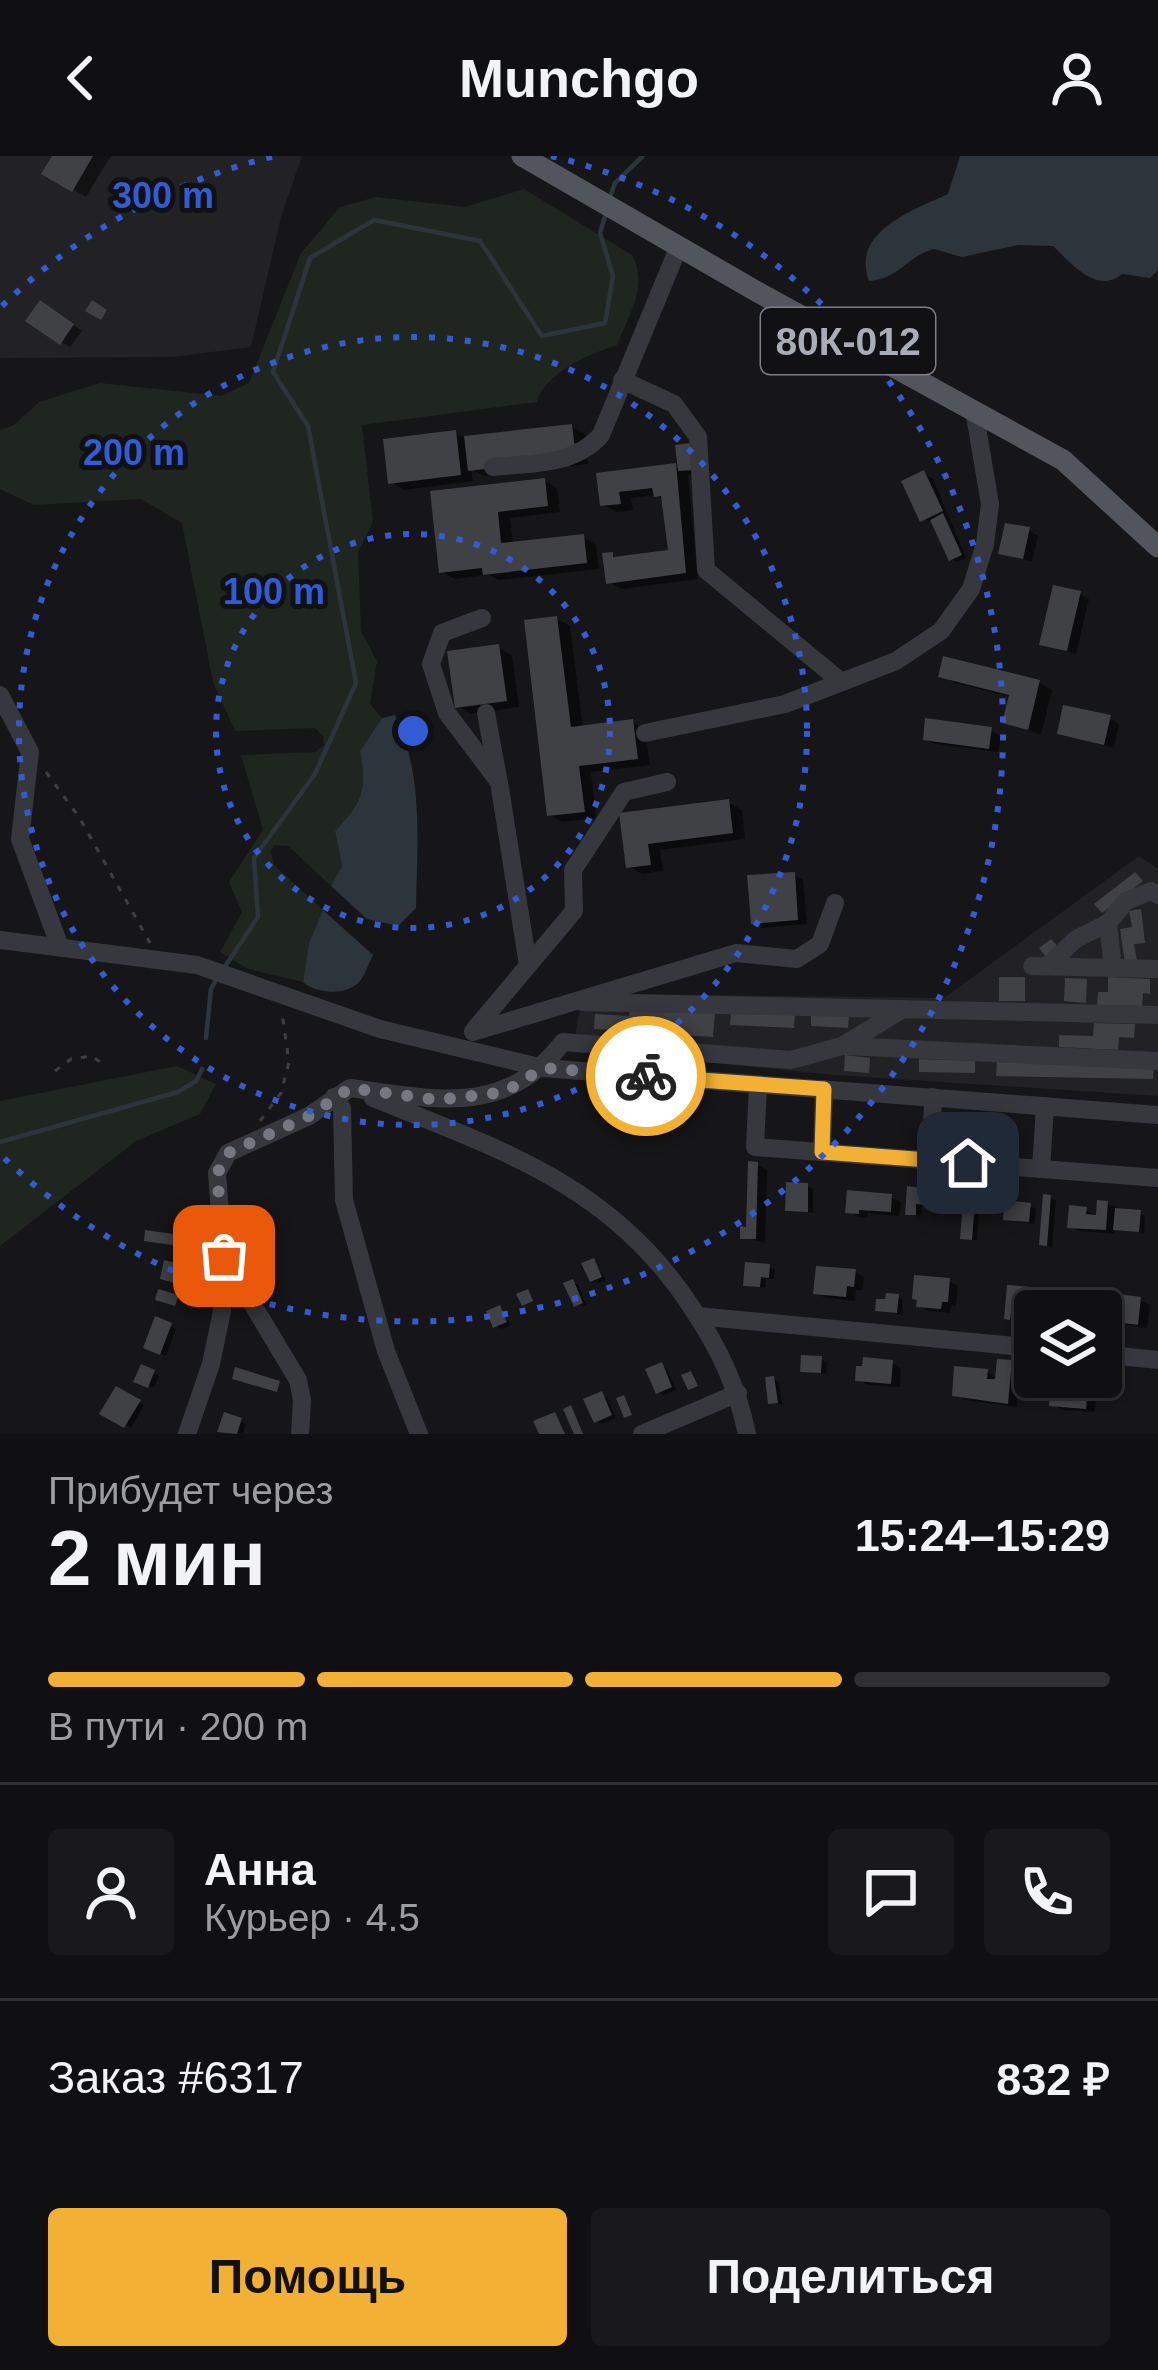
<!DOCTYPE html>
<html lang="ru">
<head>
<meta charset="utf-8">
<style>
  :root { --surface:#101012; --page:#19191b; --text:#f1f3f6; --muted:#9c9d9f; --line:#303032; --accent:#f2b134 }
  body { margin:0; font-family:Arial,sans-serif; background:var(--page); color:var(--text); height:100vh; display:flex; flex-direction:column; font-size:45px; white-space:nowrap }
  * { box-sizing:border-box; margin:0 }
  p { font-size:39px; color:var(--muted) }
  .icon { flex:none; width:66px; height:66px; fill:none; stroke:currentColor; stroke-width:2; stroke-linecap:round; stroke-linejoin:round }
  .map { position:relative; height:1278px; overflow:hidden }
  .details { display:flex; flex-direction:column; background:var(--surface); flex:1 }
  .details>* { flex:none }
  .controls { position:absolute; left:1014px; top:1134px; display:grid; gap:24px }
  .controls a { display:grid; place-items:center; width:108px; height:108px; border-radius:12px; background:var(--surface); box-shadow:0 3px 9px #0004,0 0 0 3px var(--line); font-size:60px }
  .pin { position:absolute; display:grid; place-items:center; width:102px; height:102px; color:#fff; margin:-51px; border-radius:24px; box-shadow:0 6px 18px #0006 }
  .courier { position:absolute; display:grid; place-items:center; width:120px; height:120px; margin:-60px; border:9px solid #f2b134; border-radius:50%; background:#fff; color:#222; box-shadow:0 3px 15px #0007 }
  .overview em { font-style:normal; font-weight:800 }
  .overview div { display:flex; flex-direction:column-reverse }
  .overview { display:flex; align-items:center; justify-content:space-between; height:204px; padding:0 48px }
  h1 { font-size:78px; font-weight:800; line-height:90px }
  .bar { display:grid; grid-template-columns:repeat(4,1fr); gap:18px 12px; align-content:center; height:144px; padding:0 48px }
  .bar i { height:15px; border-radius:9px; background:var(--line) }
  .bar .on { background:var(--accent) }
  .bar p { grid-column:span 4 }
  .line { display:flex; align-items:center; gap:30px; padding:0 48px; border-top:3px solid var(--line) }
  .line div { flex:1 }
  .round { display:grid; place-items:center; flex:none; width:126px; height:126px; border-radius:12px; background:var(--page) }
  .primary-button { display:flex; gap:24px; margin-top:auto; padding:24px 48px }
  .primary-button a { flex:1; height:138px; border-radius:12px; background:var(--accent); color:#111; font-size:48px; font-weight:800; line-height:138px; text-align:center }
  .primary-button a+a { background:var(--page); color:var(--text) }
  header { display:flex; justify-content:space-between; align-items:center; height:156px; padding:0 48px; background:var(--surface); font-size:54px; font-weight:800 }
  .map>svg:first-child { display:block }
  .built { fill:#222225 }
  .green { fill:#1e261f }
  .water { fill:#2c353c }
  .shadow { fill:#0007 }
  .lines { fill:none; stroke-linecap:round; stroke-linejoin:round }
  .stream { stroke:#2c353c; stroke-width:4.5 }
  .building { fill:#404145 }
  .path { stroke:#3d3f44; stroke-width:3; stroke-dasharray:6 9; stroke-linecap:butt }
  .minor { stroke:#37383d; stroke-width:18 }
  .major { stroke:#53555c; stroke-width:21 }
  .done { stroke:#757880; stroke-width:12; stroke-dasharray:0 21.6 }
  .route { stroke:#f2b134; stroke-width:15 }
  .ring { fill:none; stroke:#325cd3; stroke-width:6; stroke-dasharray:6 12 }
  .labels { text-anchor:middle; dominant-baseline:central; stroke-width:10; stroke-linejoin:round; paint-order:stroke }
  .shield { fill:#111113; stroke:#7b7e86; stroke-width:3 }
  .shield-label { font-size:39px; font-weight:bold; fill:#a8adb8 }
  .centre { fill:#325cd3; stroke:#111113; stroke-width:6 }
  .ring-label { font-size:36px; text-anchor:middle; font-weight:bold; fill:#325cd3; stroke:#111113; stroke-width:10; stroke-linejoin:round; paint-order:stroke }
</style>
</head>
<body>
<header><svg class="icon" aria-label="back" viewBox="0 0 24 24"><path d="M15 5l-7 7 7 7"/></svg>Munchgo<svg class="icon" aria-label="person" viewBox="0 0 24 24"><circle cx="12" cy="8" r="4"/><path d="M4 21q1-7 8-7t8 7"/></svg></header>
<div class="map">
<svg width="1158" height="1278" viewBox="0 0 1158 1278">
  <rect width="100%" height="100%" fill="#161618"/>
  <!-- built -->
  <g class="built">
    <polygon points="0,0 302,0 281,61 251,191 173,201 0,202"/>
    <polygon points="1139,700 1158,713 1158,940 835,919 573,893 579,856 634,838 944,842"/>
  </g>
  <!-- green -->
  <g class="green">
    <path d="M 524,33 L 632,99 C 649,130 629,158 617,189 C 590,198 544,217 537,246 L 362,269 L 373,366 L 358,396 L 361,475 L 377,505 L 370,548 L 382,562 L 360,595 C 367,635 363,645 335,675 L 342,710 L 331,730 L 288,690 L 275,689 L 271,695 L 274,709 L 323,754 L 309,787 L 303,826 L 248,813 L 220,796 L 242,756 L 229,726 L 263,674 L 241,599 L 315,596 L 324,589 L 323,580 L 315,572 L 235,575 L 213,526 L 182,367 L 141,343 L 34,349 L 0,333 L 0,274 L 14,269 L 39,246 L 100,227 L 221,240 L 249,227 L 301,97 L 340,51 L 376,41 L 465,51 Z"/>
    <polygon points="177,910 216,928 200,958 136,985 0,1090 0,945"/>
  </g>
  <!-- water -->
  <g class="water">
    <path d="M 960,0 L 1158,0 L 1158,114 L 1150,122 L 1122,118 C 1097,139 1072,108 1053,90 L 1018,89 L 962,101 L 934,93 C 906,100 902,122 869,125 C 850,75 914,54 948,38 Z"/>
    <path d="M 395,559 C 424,620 417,685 416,752 L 398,770 L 367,763 L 331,730 L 342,710 L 335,675 C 363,645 367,635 360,595 L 382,562 Z"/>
    <path d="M 323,754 L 373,799 C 369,806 365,820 359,826 C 346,840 316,838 303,826 L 309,787 Z"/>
  </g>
  <!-- shadow -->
  <g class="shadow">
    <polygon points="56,0 111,0 86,41 46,17"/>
    <polygon points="50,153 82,175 70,191 61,186"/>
    <polygon points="572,271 585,278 588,308 484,320 471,313 473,325 404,334 391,326 455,277 466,283"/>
    <polygon points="679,292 702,318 688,319 698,423 622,433 609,426 612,399 619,403 672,396 665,344 656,339 631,342 633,354 616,356 603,348 599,320 675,310 681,314"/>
    <polygon points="924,317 933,323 966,402 957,406 951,403 935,367 922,363"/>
    <polygon points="544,325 557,332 560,356 510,362 513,389 583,381 596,389 599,413 499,424 490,419 455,423 442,416 433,337"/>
    <polygon points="1028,374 1038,380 1032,406 1002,397"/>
    <polygon points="1080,438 1089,443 1076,498 1043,487"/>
    <polygon points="557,463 570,470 583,572 632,566 645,574 650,609 591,616 596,662 563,666 550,659"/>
    <polygon points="499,492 512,499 519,551 471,558 458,550"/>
    <polygon points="942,520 1039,526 1052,534 1041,579 1006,566 1012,541 955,527"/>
    <polygon points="1109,562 1119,568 1114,592 1060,577"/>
    <polygon points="991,574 1001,580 998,596 935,588 926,583"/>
    <polygon points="728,646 742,654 745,683 660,694 663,715 642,718 629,710 623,659"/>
    <polygon points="794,719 803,724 807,768 763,772 754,766"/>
    <polygon points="757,1009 767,1014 765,1087 743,1081 749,1074"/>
    <polygon points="976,1024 981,1027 977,1085 963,1081 965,1054 942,1049 960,1037 966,1041"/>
    <polygon points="808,1030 813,1033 813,1057 788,1053"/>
    <polygon points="910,1034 931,1036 930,1048 922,1048 921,1061 908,1057"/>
    <polygon points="891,1041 901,1046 899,1060 868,1057 867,1062 858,1061 848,1055"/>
    <polygon points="1050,1041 1056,1045 1052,1091 1042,1088"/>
    <polygon points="1107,1048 1145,1060 1144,1077 1115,1071 1114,1078 1080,1075 1070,1070 1086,1054 1098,1061"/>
    <polygon points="1030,1050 1036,1053 1034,1068 1006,1063"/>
    <polygon points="594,1105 606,1124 598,1127 592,1124"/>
    <polygon points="769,1111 775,1114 774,1123 766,1123 765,1132 746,1128"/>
    <polygon points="185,1113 191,1116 187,1129 168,1125"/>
    <polygon points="855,1116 864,1121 863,1134 856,1134 855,1145 826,1142 816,1137"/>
    <polygon points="949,1125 958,1130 956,1150 951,1149 950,1157 929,1155 920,1150"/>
    <polygon points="573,1126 578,1129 587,1150 576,1149"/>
    <polygon points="1009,1132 1045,1135 1054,1140 1053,1155 1035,1155 1035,1162 1020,1160 1016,1167 1007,1162"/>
    <polygon points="898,1141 903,1144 902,1159 887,1155"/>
    <polygon points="1140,1144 1150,1149 1147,1172 1101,1164 1098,1155"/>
    <polygon points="500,1153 511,1169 501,1173 496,1170"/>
    <polygon points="157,1164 176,1173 166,1200 152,1194"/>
    <polygon points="821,1203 827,1207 826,1218 803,1214"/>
    <polygon points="892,1207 901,1212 900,1231 868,1229 858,1224"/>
    <polygon points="1011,1207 1020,1213 1017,1251 965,1244 955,1238 987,1216 998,1222"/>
    <polygon points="1028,1208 1035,1209 1035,1221 1048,1221 1036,1221 1036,1235 1027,1231"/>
    <polygon points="662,1210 667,1213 676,1234 664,1239 658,1236"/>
    <polygon points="143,1212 159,1220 154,1232 137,1225"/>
    <polygon points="774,1223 779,1226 782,1249 771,1246"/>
    <polygon points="1088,1224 1097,1229 1095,1256 1062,1254 1052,1248"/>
    <polygon points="117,1234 144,1249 131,1272 104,1257"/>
    <polygon points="602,1239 607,1242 616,1262 602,1268 596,1265"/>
    <polygon points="241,1265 246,1268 243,1278 221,1274"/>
  </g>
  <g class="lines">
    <!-- stream -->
    <g class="stream">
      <polyline points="610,41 615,27 643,0"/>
      <polyline points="222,815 258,761 254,702 315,618 356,527 308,270 273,216 310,102 374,64 480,85 542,180 605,167 613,120 600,77 606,57"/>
      <polyline points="206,882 211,833 216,824"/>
      <polyline points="0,986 178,936 196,925 202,913"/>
    </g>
  </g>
  <!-- building -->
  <g class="building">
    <polygon points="52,0 93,0 72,36 41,18"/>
    <polygon points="40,144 74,168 60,189 25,165"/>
    <polygon points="92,144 107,154 101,164 85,155"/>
    <polygon points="572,268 576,302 468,315 464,280"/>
    <polygon points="456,274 461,319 388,328 383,283"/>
    <polygon points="691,287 694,314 678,315 675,289"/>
    <polygon points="676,307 686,417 606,428 602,397 613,396 613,401 668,394 661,340 654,341 652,332 619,336 621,348 600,350 596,317"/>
    <polygon points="924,314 943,355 920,366 901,325"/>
    <polygon points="545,322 548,350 498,356 501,387 584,378 587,407 483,419 482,412 439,417 430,335"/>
    <polygon points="943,357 962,399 949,405 930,364"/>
    <polygon points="1005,367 1030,371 1023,403 998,398"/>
    <polygon points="1053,429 1081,435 1067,495 1039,489"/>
    <polygon points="557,460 571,571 633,563 638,603 579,610 585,656 547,660 524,464"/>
    <polygon points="499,488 507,545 455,552 447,495"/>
    <polygon points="943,500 1040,524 1028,574 1002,567 1009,539 938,521"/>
    <polygon points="1063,549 1111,559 1104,589 1057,578"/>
    <polygon points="925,562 992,571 989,593 923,584"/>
    <polygon points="729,643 733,677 648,688 651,709 626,712 619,657"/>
    <polygon points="795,716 798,764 751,768 747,719"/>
    <polygon points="1135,716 1143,725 1102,757 1094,748"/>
    <polygon points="1141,753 1145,787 1134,788 1137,805 1125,807 1120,773 1132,771 1129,755"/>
    <polygon points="1051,783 1059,792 1046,801 1039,792"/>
    <rect x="999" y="821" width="26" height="24"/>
    <polygon points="1108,821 1150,823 1150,838 1143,837 1142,850 1097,849 1098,836 1108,836"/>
    <polygon points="1065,822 1087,823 1086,847 1064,845"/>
    <polygon points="630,850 715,856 713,881 594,873 595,858 629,860"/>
    <polygon points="731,856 795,858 794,872 730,869"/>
    <polygon points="811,858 849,860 848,872 811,870"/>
    <polygon points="1094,867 1135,868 1134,882 1119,881 1118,894 1059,891 1059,879 1093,880"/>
    <polygon points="845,899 870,902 869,917 844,915"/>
    <polygon points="919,903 975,905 975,917 919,916"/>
    <polygon points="997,906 1154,909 1153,923 996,920"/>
    <polygon points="748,1005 758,1006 756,1083 740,1083 740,1070 746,1071"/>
    <polygon points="965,1020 977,1021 972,1084 960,1083"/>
    <polygon points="786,1026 808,1027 808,1056 785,1055"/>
    <polygon points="907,1030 931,1033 929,1049 916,1048 916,1059 905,1059"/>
    <polygon points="940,1033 960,1034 959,1052 938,1051"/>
    <polygon points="847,1034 892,1038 891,1056 859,1054 859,1058 845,1057"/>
    <polygon points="1043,1038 1051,1039 1047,1090 1039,1089"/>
    <polygon points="1004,1044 1031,1047 1029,1066 1003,1064"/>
    <polygon points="1097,1044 1108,1045 1106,1074 1067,1072 1069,1049 1087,1051 1086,1058 1096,1059"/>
    <polygon points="1115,1052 1141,1054 1139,1076 1113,1074"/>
    <polygon points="145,1074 194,1081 192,1092 144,1085"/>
    <polygon points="594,1102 602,1121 590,1126 581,1107"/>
    <polygon points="164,1104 187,1110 182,1129 160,1123"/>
    <polygon points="745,1106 770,1108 769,1122 761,1121 760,1131 743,1130"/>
    <polygon points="816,1110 856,1113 854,1131 847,1130 846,1141 813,1138"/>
    <polygon points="914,1119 950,1122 948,1146 942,1146 941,1153 916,1151 917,1144 912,1143"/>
    <polygon points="573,1123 583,1147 574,1151 563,1127"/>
    <polygon points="1007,1129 1046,1132 1044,1155 1035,1155 1035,1159 1011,1157 1010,1164 1004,1163"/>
    <polygon points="158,1133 179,1139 175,1150 155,1144"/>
    <polygon points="528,1133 533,1145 522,1150 516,1138"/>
    <polygon points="1097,1135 1141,1141 1138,1169 1101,1164 1101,1155 1095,1155"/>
    <polygon points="886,1137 899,1138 897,1157 875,1155 876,1143 885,1143"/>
    <polygon points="500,1149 507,1166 493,1172 486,1155"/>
    <polygon points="155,1160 172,1167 160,1199 143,1192"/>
    <polygon points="801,1199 822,1200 821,1217 800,1216"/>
    <polygon points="863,1201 893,1204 891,1228 855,1225 856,1210 862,1210"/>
    <polygon points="997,1203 1012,1204 1008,1248 952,1240 954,1210 988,1213 987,1223 995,1223"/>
    <polygon points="1026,1205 1035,1206 1031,1233 1024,1233"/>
    <polygon points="662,1206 672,1231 656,1238 645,1213"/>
    <polygon points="141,1208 155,1214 148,1232 133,1226"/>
    <polygon points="235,1211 280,1225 277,1236 232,1223"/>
    <polygon points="691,1215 698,1230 688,1234 681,1219"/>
    <polygon points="774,1220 778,1247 768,1248 765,1221"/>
    <polygon points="1051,1221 1089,1221 1086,1253 1049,1250"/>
    <polygon points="116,1230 141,1244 124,1272 99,1258"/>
    <polygon points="602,1235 612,1259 594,1267 583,1243"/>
    <polygon points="624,1239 632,1259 624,1262 616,1242"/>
    <polygon points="571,1249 583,1278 574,1278 563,1253"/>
    <polygon points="224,1256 242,1262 237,1278 217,1276"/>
    <polygon points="555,1256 565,1278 539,1278 533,1265"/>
  </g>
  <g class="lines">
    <!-- path -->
    <g class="path">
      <polyline points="46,616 79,661 150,787"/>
      <polyline points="55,915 71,903 92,900 104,909"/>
      <polyline points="260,965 281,937 289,906 282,857"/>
    </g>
    <!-- minor -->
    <g class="minor">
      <polyline points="622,224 674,248 698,281 706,414 839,524"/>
      <path d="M 493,311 C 531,307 574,310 601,279 L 679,90"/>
      <polyline points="482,462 442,477 431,508 447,557 499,626 528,809"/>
      <polyline points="0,539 30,596 20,683 60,791"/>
      <polyline points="486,557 498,622"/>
      <polyline points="645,577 785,548 896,505 941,475 971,433 985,388 990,348 974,254"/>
      <polyline points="1108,767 1113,812"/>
      <polyline points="0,784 197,809 380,873 543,912 1158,959"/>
      <polyline points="1032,810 1158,813"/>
      <polyline points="1047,810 1076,783 1108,767 1126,745 1151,735 1158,739"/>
      <polyline points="582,846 1158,859"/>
      <polyline points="474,874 574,755 573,714 624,636 667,626"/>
      <polyline points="473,876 736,797 797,803 820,788 835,747"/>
      <polyline points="845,890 1158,905"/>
      <polyline points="758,929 755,991 1158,1022"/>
      <polyline points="334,941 342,952 344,1044 386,1195 419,1278"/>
      <path d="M 373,942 C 502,994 613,1030 692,1152 C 719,1192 737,1230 747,1278"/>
      <polyline points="822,996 824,933"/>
      <polyline points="931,1004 933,941"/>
      <polyline points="1041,1013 1045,950"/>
      <polyline points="226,1104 298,1224 302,1244 300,1278"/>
      <polyline points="697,1160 1035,1192"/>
      <polyline points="1101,1198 1158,1204"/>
      <path d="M 187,1278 L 211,1208 L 222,1155 L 223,1100 L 217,1017 L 228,997 L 309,960 L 350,932 C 434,943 505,962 563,886 L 791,904 L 842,890 L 903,853"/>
      <polyline points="642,1278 738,1237"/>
    </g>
    <!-- major -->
    <polyline class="major" points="522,0 754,134 1063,304 1158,391"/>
  </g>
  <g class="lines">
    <!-- done -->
    <polyline class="done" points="224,1100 217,1018 228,997 309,960 350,932 438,944 505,936 543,912 646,920"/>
    <!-- route -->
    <polyline class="route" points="646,920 824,933 822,996 968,1007"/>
  </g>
  <!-- distance rings -->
  <g class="ring">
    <circle cx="413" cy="575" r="197"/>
    <circle cx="413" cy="575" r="394"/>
    <path d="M2 150A591 591 0 0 1 275 0M551 0A591 591 0 1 1 2 1000"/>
  </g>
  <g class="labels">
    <!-- shield labels -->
    <rect class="shield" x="761" y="152" width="174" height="66" rx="9"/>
    <g class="shield-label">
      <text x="848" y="185">80К-012</text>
    </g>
  </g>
  <circle cx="413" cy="575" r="18" class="centre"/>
  <g class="ring-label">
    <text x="163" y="52">300 m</text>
    <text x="134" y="309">200 m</text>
    <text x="274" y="448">100 m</text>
  </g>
</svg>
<div class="controls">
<a><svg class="icon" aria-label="layers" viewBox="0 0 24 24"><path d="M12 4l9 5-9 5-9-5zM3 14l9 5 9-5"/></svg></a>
</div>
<div class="pin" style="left:224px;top:1100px;background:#ea580c"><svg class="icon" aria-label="bag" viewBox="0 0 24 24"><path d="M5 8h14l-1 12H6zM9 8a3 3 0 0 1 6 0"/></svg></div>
<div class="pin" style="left:968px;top:1007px;background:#1f2937"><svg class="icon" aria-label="home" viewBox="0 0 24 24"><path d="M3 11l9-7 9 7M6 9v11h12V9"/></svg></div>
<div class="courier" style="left:646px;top:920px"><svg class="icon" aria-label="bike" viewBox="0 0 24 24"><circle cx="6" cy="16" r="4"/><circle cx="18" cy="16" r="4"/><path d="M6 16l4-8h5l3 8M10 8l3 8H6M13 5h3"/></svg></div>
</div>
<section class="details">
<div class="overview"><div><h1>2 мин</h1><p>Прибудет через</p></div><em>15:24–15:29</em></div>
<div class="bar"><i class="on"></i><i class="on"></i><i class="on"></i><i></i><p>В пути · 200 m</p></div>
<div class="line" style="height:216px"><a class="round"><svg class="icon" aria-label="person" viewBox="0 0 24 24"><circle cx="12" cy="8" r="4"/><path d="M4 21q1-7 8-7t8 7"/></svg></a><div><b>Анна</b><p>Курьер · 4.5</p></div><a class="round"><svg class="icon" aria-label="chat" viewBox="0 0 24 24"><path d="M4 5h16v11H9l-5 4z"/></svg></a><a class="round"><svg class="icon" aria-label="phone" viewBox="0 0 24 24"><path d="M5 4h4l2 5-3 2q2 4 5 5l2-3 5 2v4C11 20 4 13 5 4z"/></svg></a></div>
<div class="line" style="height:156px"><div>Заказ #6317</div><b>832 ₽</b></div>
<div class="primary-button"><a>Помощь</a><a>Поделиться</a></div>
</section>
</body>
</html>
